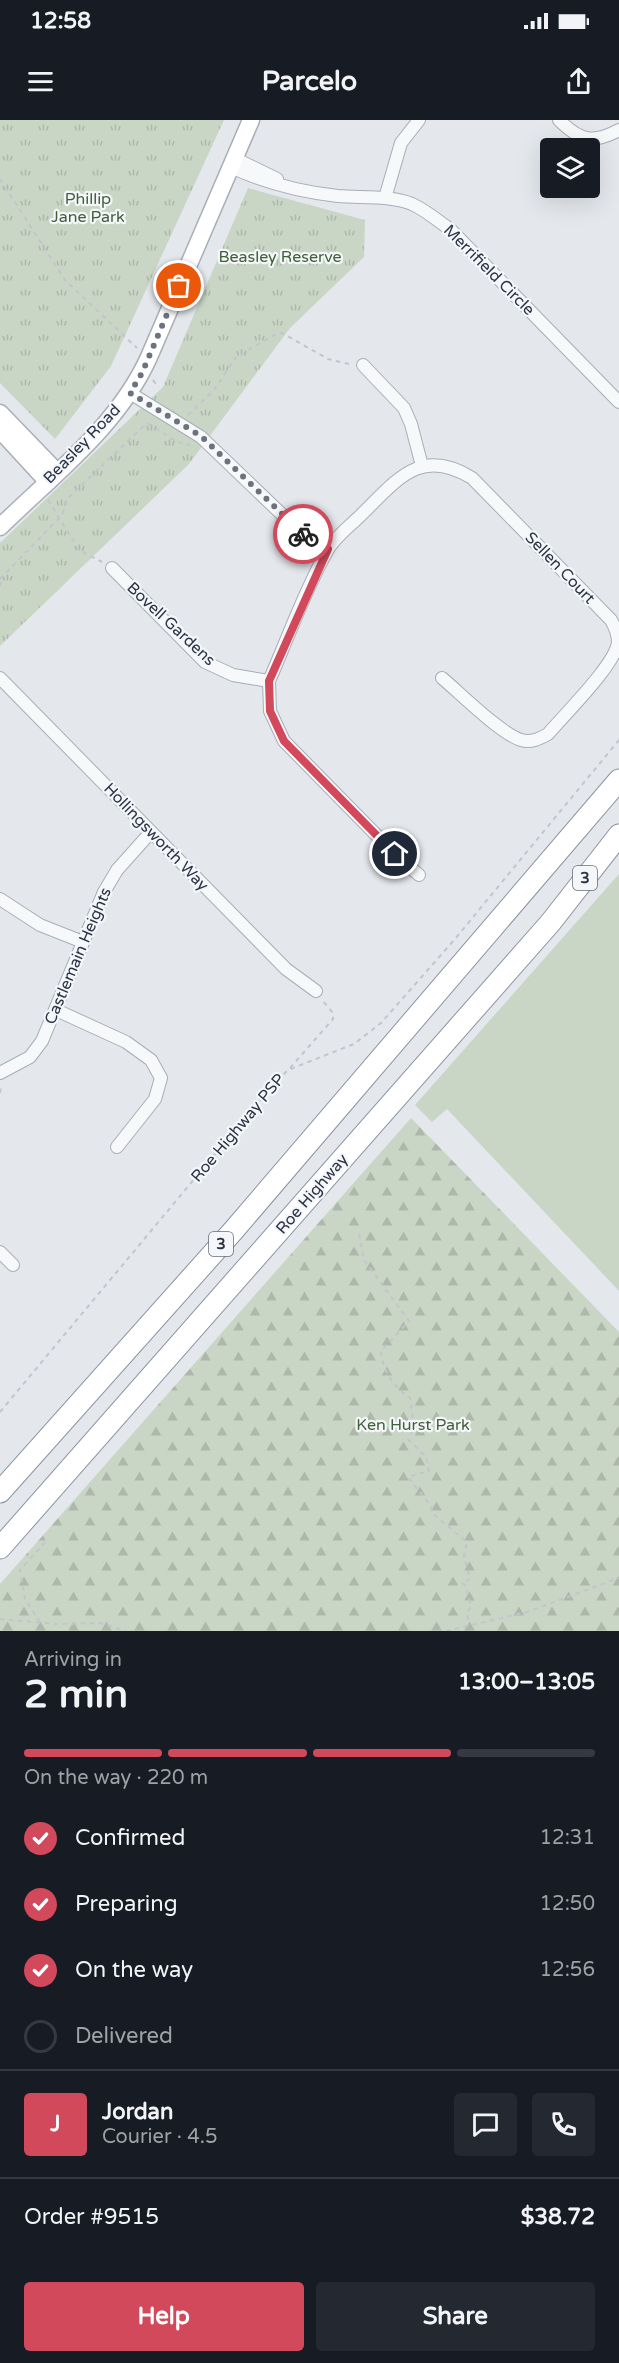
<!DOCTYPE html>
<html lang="en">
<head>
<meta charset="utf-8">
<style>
  :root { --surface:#171b24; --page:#242831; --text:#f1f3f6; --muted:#9ea1a6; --line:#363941; --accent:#d1495b }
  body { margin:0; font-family:"Varela Round",sans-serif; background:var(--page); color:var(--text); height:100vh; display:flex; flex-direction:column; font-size:22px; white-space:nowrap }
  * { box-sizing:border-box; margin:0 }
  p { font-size:20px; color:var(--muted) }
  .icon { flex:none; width:33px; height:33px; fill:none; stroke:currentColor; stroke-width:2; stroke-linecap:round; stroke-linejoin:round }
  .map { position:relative; height:1511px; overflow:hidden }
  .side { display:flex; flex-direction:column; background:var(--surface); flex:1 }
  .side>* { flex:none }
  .buttons { position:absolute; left:540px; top:18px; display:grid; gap:12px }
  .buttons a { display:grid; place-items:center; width:60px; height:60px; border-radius:6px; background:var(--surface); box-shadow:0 6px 24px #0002; font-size:30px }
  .pin { position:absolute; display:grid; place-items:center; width:51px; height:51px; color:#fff; margin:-26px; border:3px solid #fff; border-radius:50%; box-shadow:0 2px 6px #0007 }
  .courier { position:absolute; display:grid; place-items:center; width:60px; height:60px; margin:-30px; border:4px solid #d1495b; border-radius:50%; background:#fff; color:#222; box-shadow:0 2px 8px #0007 }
  .summary em { font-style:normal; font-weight:700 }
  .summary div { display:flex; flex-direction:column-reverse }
  .summary { display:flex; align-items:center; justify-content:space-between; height:102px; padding:0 24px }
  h1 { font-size:39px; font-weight:700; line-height:45px }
  .bar { display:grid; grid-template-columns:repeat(4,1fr); gap:9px 6px; align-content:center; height:72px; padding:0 24px }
  .bar i { height:8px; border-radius:4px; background:var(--line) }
  .bar .current { background:var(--accent) }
  .bar p { grid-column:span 4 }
  .line { display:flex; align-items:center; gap:15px; padding:0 24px; border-top:2px solid var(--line) }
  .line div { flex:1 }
  .round { display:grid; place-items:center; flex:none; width:63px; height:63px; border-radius:6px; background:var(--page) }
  ol { padding:0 24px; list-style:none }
  li { display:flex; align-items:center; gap:18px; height:66px }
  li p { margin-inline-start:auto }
  li .icon { padding:6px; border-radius:50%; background:var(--accent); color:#fff; stroke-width:4 }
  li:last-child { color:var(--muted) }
  li i { width:33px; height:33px; border:3px solid var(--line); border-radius:50% }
  .cta { display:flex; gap:12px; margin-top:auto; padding:12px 24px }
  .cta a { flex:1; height:69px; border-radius:6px; background:var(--accent); color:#fff; font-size:24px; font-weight:700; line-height:69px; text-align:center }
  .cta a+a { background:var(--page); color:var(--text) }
  .status { display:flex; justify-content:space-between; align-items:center; height:42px; padding:0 30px; background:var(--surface); direction:ltr }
  .status svg { height:16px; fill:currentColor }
  header { display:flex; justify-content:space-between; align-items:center; height:78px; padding:0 24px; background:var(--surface); font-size:27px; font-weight:700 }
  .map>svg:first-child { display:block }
  .grass { fill:#c9d6c5 }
  .forest { fill:url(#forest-firs) }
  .park { fill:url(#park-tufts) }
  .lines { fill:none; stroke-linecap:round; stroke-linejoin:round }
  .street-casing { stroke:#a9aeb7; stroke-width:14 }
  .secondary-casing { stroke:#a9aeb7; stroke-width:19 }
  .highway-casing { stroke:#8b94a3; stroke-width:23 }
  .path { stroke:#c2c5cb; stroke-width:2; stroke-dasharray:4.5 4.5; stroke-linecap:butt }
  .street { stroke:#f7f8fa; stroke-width:12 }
  .secondary { stroke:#fff; stroke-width:16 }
  .highway { stroke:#fff; stroke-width:21 }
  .done { stroke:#6c737f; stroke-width:6; stroke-dasharray:0 10.8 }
  .route { stroke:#d1495b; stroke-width:8 }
  .labels { text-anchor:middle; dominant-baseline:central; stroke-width:4.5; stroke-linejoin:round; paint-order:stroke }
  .shield { fill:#f4f6f9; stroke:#676e7b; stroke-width:1.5 }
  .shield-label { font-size:15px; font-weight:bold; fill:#2b3445 }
  .park-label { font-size:16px; fill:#3f6138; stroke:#f4f6f9 }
  .street-label { font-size:16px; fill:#2b3445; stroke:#f4f6f9 }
</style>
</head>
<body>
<div class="status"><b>12:58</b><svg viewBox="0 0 49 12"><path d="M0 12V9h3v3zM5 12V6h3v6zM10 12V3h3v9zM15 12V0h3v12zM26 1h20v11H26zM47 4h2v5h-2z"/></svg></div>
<header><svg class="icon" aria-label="menu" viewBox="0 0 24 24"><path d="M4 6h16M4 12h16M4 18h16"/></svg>Parcelo<svg class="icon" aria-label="share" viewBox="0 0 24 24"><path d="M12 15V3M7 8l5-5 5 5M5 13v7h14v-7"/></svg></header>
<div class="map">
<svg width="619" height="1511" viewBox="0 0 619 1511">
  <defs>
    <pattern id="forest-firs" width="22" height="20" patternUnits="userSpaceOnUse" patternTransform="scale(1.5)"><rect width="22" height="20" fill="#c9d6c5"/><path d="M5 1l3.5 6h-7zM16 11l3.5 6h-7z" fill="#adb8ab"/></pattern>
    <pattern id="park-tufts" width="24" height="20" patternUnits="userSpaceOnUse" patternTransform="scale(1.5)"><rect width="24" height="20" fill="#c9d6c5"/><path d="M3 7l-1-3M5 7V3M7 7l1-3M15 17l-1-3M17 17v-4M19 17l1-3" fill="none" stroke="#adb8ab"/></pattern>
  </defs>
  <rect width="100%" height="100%" fill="#e4e7ec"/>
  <!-- grass -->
  <polygon class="grass" points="619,754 619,1171 447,989 432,1002 415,985"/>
  <!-- forest -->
  <polygon class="forest" points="411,998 619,1212 619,1511 0,1511 0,1464"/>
  <!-- park -->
  <g class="park">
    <polygon points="0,0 224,0 111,246 55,319 0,263"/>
    <polygon points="248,68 365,100 364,137 290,208 189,344 0,526 0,423 163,267"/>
  </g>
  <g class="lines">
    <!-- street casing -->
    <g class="street-casing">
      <g id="street">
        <path d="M 559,0 C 580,21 593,24 619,10"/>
        <polyline points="234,38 277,59"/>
        <path d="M 231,47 C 265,63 301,72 338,76 C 362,78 390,75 412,84 C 427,91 438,101 451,110 L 619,282"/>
        <polyline points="385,78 401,23 419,0"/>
        <polyline points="363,245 404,288 411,304 422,346"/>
        <polyline points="130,273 201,317 295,407 328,429"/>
        <polyline points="112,448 205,542 233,555 269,561"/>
        <polyline points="0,558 286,849 316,871"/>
        <path d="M 419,755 L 395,734 L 284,621 L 270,591 L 269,561 C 288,518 304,472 327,431 C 334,418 350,406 361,395 C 397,360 420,326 472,358 L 611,500 C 615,507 618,513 618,522 C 616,544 564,595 548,614 C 539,619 531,623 521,620 C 501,614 460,573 442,558"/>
        <polyline points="0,779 40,805 83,822"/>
        <polyline points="56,890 126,922 151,940 161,958 155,979 117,1027"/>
        <polyline points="0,953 30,937 42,921 104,772 117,750 151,712"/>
        <polyline points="0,1132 13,1145"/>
      </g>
    </g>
    <!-- secondary casing -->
    <g class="secondary-casing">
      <g id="secondary">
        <polyline points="0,293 57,352"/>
        <polyline points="0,310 47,361"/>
        <path d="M 0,407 C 53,355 118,306 149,237 L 251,0"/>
      </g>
    </g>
    <!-- highway casing -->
    <g class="highway-casing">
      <g id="highway">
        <polyline points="0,1372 233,1111 619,660"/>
        <polyline points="0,1428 551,802 619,715"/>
      </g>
    </g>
    <!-- path -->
    <g class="path">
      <polyline points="0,59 65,160 137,228"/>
      <polyline points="153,260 158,267"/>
      <polyline points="188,295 214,270 236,237 276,214 282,213 328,239 353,245"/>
      <polyline points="48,380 79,430 102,442"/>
      <polyline points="0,459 62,395 68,378 145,305 149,304 177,322 190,325"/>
      <polyline points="0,466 1,458"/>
      <polyline points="290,948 333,899 333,893 323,881"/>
      <polyline points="0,973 1,965"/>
      <path d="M 359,1114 L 364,1140 L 409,1201 L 381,1231 C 383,1253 394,1266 410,1278 L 414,1307 L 408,1319 L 426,1337 L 429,1351 L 408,1357 L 430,1385 L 433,1394 L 467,1422 L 464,1436 L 470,1459 L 462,1463 L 466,1466 L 471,1486 L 467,1493 L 469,1505"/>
      <polyline points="0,1292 271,967 288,950 354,924 381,903 455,819 619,620"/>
      <polyline points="0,1499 58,1504 100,1503 126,1511"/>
      <polyline points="40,1502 25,1479 20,1450 48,1419"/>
      <polyline points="446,1511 527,1492 619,1458"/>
    </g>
    <!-- street -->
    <use href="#street" class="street"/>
    <!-- secondary -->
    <use href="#secondary" class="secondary"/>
    <!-- highway -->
    <use href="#highway" class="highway"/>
  </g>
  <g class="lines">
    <!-- done -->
    <polyline class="done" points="179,166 142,253 130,273 201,316 303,414"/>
    <!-- route -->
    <polyline class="route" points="303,414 328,429 269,561 270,591 284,621 395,734"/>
  </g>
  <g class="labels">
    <!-- shield labels -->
    <g class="shield">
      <rect x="573" y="746" width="24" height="24" rx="4.5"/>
      <rect x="209" y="1112" width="24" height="24" rx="4.5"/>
    </g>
    <g class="shield-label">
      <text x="585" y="758">3</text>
      <text x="221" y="1124">3</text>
    </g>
    <!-- park labels -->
    <g class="park-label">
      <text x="88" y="79">Phillip<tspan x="88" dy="18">Jane Park</tspan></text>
      <text x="280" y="137">Beasley Reserve</text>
      <text x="413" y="1305">Ken Hurst Park</text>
    </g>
    <!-- street labels -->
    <g class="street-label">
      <text transform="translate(489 150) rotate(45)">Merrifield Circle</text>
      <text transform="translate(82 324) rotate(-46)">Beasley Road</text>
      <text transform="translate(560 448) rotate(46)">Sellen Court</text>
      <text transform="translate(171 504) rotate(43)">Bovell Gardens</text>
      <text transform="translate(156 717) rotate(46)">Hollingsworth Way</text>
      <text transform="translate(78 836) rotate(-67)">Castlemain Heights</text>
      <text transform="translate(238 1008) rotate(-50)">Roe Highway PSP</text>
      <text transform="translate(312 1074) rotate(-49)">Roe Highway</text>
    </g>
  </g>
</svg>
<div class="buttons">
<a><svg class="icon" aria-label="layers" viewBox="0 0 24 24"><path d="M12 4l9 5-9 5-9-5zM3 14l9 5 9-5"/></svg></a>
</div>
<div class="pin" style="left:179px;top:166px;background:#ea580c"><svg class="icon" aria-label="bag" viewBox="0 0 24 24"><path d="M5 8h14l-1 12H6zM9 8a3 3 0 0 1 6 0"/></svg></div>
<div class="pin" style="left:395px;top:734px;background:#1f2937"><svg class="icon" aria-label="home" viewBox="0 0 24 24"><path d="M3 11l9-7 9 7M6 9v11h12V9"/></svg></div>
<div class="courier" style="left:303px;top:414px"><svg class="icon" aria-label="bike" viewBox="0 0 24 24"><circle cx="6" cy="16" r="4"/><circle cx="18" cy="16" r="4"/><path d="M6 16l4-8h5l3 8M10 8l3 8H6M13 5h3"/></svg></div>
</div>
<section class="side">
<div class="summary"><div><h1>2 min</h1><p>Arriving in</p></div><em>13:00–13:05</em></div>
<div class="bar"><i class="current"></i><i class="current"></i><i class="current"></i><i></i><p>On the way · 220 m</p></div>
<ol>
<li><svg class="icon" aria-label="check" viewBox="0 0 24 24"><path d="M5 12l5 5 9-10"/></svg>Confirmed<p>12:31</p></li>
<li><svg class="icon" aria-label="check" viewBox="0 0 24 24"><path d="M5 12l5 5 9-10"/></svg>Preparing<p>12:50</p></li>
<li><svg class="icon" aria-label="check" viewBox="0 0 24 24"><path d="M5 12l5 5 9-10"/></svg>On the way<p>12:56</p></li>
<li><i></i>Delivered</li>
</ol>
<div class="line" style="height:108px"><b class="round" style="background:var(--accent);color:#fff">J</b><div><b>Jordan</b><p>Courier · 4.5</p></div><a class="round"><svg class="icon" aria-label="chat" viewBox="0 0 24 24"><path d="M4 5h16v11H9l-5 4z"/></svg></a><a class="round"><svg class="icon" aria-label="phone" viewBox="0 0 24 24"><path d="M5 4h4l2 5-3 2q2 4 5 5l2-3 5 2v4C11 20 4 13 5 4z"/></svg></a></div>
<div class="line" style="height:78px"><div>Order #9515</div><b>$38.72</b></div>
<div class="cta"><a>Help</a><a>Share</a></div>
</section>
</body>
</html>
